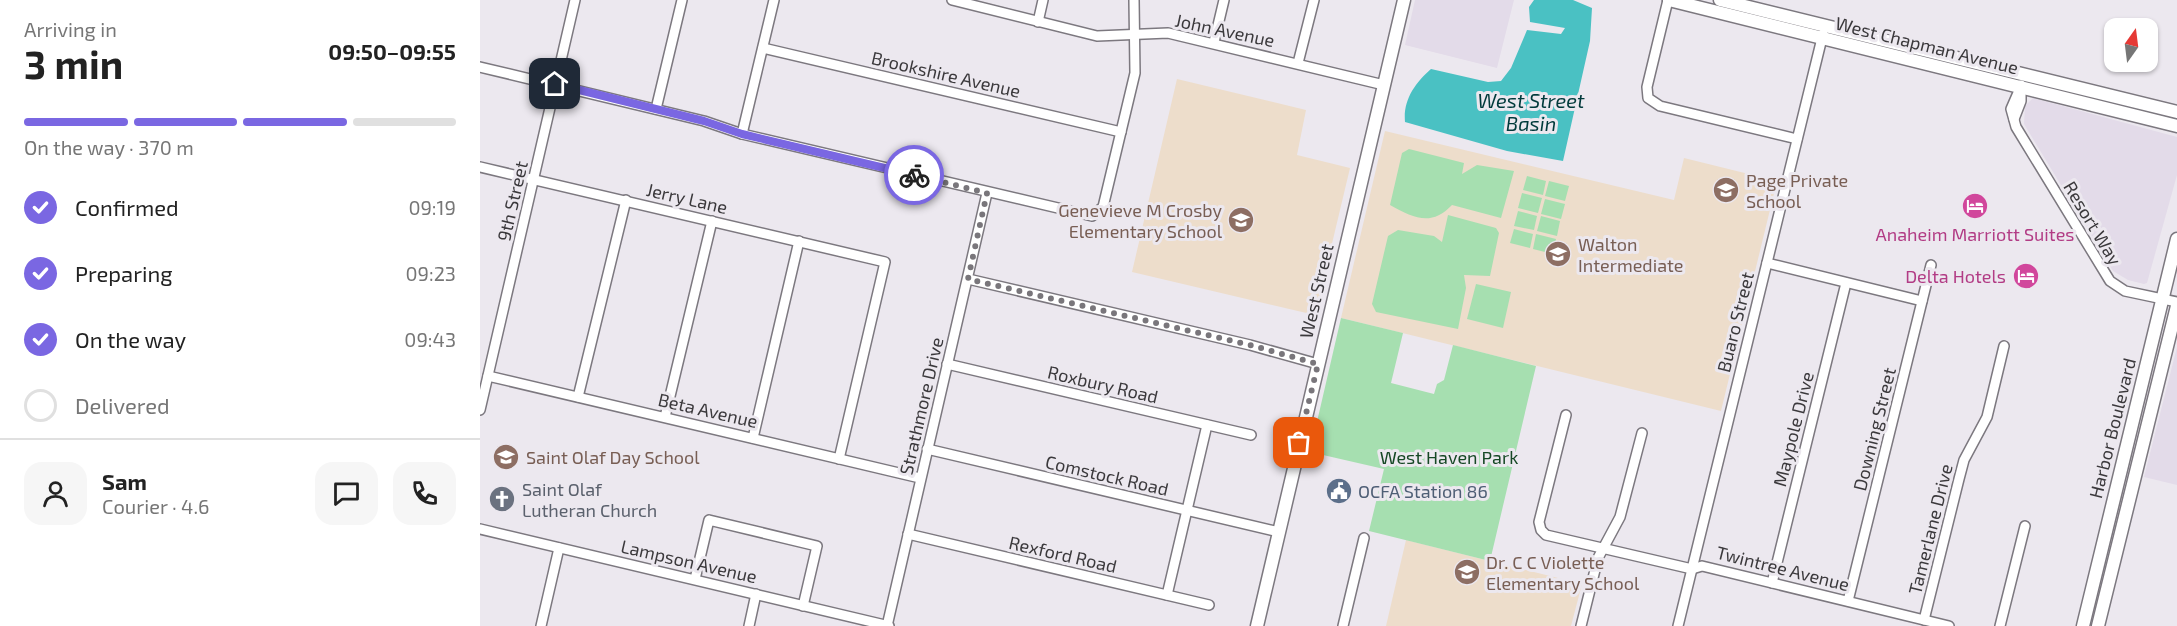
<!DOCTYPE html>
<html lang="en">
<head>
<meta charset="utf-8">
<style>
  :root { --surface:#fff; --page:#f6f6f6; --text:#222; --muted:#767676; --line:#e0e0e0; --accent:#7a67e2 }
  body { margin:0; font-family:"Exo 2",sans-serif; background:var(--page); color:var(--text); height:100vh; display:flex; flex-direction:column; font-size:22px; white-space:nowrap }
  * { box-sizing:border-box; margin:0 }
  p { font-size:20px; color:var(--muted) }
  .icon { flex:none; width:33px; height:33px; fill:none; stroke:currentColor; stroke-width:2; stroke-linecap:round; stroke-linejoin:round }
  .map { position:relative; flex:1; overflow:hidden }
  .side { display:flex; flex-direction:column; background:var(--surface); width:480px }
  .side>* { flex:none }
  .needle { width:39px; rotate:14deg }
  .buttons { position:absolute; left:1624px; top:18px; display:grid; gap:12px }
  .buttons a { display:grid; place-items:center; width:54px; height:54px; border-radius:12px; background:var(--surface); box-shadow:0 2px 4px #0004; font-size:30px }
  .pin { position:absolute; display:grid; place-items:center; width:51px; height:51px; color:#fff; margin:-26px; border-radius:12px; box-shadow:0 3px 9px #0006 }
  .courier { position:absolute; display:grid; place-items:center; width:60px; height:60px; margin:-30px; border:4px solid #7a67e2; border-radius:50%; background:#fff; color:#222; box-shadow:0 2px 8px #0007 }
  .head em { font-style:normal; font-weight:700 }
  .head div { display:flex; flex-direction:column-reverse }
  .head { display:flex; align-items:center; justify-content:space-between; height:102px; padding:0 24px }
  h1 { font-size:39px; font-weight:700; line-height:45px }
  .bar { display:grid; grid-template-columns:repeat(4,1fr); gap:9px 6px; align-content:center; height:72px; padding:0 24px }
  .bar i { height:8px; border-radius:4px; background:var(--line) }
  .bar .on { background:var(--accent) }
  .bar p { grid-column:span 4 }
  .line { display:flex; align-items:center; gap:15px; padding:0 24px; border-top:2px solid var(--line) }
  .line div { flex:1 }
  .round { display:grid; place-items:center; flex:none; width:63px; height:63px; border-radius:18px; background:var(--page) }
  ol { padding:0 24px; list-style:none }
  li { display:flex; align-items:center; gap:18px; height:66px }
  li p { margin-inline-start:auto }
  li .icon { padding:6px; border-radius:50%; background:var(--accent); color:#fff; stroke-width:4 }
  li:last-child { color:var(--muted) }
  li i { width:33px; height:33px; border:3px solid var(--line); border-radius:50% }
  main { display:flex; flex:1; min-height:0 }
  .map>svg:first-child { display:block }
  .built { fill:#e3dbe9 }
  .education { fill:#edddcb }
  .green { fill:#a6dfb0 }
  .water { fill:#4ac1c3 }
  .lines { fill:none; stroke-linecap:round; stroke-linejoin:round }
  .minor-casing { stroke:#7c787f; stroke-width:12 }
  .major-casing { stroke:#7c787f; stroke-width:15 }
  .minor { stroke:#fff; stroke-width:9 }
  .major { stroke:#fff; stroke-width:12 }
  .done { stroke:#79767b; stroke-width:6; stroke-dasharray:0 10.8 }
  .route { stroke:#7a67e2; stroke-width:8 }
  .labels { text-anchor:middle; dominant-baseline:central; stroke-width:6; stroke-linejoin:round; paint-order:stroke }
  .street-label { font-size:18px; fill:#3b393c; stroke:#ece8ef }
  .education-label { font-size:18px; fill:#785e54; stroke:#ece8ef; text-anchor:start }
  .hotel-label { font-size:18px; fill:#b23c85; stroke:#ece8ef }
  .park-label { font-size:18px; fill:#164825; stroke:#ece8ef }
  .worship-label { font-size:18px; fill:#5b616d; stroke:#ece8ef; text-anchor:start }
  .service-label { font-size:18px; fill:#4e5e75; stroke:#ece8ef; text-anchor:start }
  .water-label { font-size:20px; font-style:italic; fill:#003a3b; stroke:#ece8ef }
</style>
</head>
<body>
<main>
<section class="side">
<div class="head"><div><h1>3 min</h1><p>Arriving in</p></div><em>09:50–09:55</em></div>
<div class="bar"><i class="on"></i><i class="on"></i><i class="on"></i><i></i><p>On the way · 370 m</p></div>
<ol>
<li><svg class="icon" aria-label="check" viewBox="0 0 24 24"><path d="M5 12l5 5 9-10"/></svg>Confirmed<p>09:19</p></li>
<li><svg class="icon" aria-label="check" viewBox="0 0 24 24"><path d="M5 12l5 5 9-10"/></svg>Preparing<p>09:23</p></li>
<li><svg class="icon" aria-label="check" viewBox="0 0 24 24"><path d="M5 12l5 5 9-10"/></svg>On the way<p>09:43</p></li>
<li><i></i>Delivered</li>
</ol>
<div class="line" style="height:108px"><a class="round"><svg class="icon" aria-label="person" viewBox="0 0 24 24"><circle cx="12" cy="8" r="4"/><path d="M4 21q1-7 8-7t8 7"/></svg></a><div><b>Sam</b><p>Courier · 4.6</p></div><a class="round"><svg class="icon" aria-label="chat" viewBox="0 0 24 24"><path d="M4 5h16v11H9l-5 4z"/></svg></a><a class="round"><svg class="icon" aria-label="phone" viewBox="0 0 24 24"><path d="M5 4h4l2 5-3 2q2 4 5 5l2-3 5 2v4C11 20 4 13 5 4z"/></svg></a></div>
</section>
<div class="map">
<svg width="1697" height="626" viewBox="0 0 1697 626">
  <rect width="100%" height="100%" fill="#ece8ef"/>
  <!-- built -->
  <g class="built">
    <polygon points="935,0 1034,0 1017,68 925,45"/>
    <polygon points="1553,98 1697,137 1697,175 1667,283 1664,284 1648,280 1633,271 1544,124 1545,106"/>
    <polygon points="1697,347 1697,485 1664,477"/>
  </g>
  <!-- education -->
  <g class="education">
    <polygon points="697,79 826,110 817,155 870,168 835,315 652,272"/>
    <polygon points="905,131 1194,200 1204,158 1297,181 1241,411 861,318"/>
    <polygon points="926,540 1102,584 1091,626 906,626"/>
  </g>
  <!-- green -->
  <g class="green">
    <path d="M 929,149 L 984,163 L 982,174 L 997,165 L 1034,171 L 1021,218 L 972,205 C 951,227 934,218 910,205 L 922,153 Z"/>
    <polygon points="1047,176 1066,181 1063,195 1043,190"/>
    <polygon points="1069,181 1089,186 1085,201 1065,196"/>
    <polygon points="1042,193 1062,198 1058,213 1038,208"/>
    <polygon points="1065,199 1085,204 1081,219 1061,214"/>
    <polygon points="1038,211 1057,216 1054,230 1034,226"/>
    <polygon points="968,215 1016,228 1019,233 1010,276 984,275 986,288 978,329 896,312 892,304 908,236 918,230 954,236 962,242"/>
    <polygon points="1061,216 1080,221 1077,236 1057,231"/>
    <polygon points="1034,229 1053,234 1050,248 1030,243"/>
    <polygon points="1056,234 1076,239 1073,254 1053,249"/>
    <polygon points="996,284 1031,292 1023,328 987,319"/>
    <polygon points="861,318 923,333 911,383 954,394 957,384 964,380 973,345 1056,366 1010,561 889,531 904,469 830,452"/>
  </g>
  <!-- water -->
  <path class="water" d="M 1054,0 L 1093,0 L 1112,8 L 1110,41 L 1083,161 L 1027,151 L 925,122 C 923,100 935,83 951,69 L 1008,82 L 1021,81 L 1031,68 L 1047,30 L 1081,34 L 1085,28 L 1050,22 L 1049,7 Z"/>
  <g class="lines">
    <!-- minor casing -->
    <g class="minor-casing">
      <g id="minor">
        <polyline points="472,0 617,36 688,33 904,85"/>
        <polyline points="1188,0 1167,87 1168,98 1180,106 1317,139"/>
        <polyline points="558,22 563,0"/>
        <polyline points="734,42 744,0"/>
        <polyline points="283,48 641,132"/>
        <polyline points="818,63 834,0"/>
        <polyline points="0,67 224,121 262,134 612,216 623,207 655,73 654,0"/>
        <polyline points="1541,86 1531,109 1536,127 1630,281 1645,291 1697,302"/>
        <polyline points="176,109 202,0"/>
        <polyline points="1534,119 1541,101 1541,85"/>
        <polyline points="262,134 294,0"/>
        <polyline points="0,167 405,262 359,459"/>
        <polyline points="1287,263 1442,301"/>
        <polyline points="488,279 770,345 838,364"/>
        <polyline points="467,364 771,435"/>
        <polyline points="8,376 440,478"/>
        <polyline points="98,397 146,200"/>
        <polyline points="0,410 95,0"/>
        <polyline points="1086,415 1059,522 1061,530 1066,535 1212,569 1222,566 1469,626"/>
        <polyline points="185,417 232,221"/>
        <polyline points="273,438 319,241"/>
        <polyline points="447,449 799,532"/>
        <polyline points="0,529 409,626"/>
        <polyline points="428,534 729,605"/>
        <polyline points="215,579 229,520 337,546 323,606"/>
        <polyline points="1292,583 1366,283"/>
        <polyline points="687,595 727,425"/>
        <polyline points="1368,601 1451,265"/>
        <polyline points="1444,620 1479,479 1484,460 1507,417 1524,346"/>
        <polyline points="61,626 79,548"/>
        <polyline points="269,626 276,594"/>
        <polyline points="407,626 507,193"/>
        <polyline points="863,626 884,538"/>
        <polyline points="1101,626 1118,558 1140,517 1162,433"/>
        <polyline points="1198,626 1343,34"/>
        <polyline points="1520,626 1545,526"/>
      </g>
    </g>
    <!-- major casing -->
    <g class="major-casing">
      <g id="major">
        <polyline points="1189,0 1697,126"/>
        <polyline points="1240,0 1697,112"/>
        <polyline points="777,626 924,0"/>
        <polyline points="1603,626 1697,239"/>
        <polyline points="1618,626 1697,306"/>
      </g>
    </g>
    <!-- minor -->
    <use href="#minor" class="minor"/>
    <!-- major -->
    <use href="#major" class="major"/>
  </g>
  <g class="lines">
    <!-- done -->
    <polyline class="done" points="434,175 507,193 488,279 770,345 838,364 819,443"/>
    <!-- route -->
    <polyline class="route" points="75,84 224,121 262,134 434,175"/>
  </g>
  <!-- icons -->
  <defs>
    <g id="school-disc" transform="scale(1.35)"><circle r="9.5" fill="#8d6e63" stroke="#ece8ef"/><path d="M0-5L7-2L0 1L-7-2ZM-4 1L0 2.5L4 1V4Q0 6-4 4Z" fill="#fff"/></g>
    <g id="hotel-disc" transform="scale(1.35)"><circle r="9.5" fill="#d1479c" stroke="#ece8ef"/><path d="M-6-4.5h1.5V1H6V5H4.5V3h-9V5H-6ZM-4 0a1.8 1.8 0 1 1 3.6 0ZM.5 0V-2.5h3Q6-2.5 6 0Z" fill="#fff"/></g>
    <g id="civic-disc" transform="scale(1.35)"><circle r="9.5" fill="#5c6f8a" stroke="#ece8ef"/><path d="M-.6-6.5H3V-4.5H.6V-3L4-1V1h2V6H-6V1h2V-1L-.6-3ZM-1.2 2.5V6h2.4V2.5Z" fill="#fff"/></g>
    <g id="church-disc" transform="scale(1.35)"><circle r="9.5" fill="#6b7280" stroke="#ece8ef"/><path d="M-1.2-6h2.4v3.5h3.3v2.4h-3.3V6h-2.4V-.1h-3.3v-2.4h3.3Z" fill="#fff"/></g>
  </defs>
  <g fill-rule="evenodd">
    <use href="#school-disc" x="1246" y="190"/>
    <use href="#hotel-disc" x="1495" y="206"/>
    <use href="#school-disc" x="761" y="220"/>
    <use href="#school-disc" x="1078" y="254"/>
    <use href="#hotel-disc" x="1546" y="276"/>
    <use href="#school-disc" x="26" y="457"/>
    <use href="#civic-disc" x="859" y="491"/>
    <use href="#church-disc" x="22" y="499"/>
    <use href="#school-disc" x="987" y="572"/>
  </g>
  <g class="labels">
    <!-- street labels -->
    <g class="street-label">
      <text transform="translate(745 30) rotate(12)">John Avenue</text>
      <text transform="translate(1447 45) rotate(14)">West Chapman Avenue</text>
      <text transform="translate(466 74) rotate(13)">Brookshire Avenue</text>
      <text transform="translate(207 198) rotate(13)">Jerry Lane</text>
      <text transform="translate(32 201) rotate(-77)">9th Street</text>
      <text transform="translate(1613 223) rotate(59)">Resort Way</text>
      <text transform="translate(836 291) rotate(-77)">West Street</text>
      <text transform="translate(1255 322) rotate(-76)">Buaro Street</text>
      <text transform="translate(623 384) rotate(13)">Roxbury Road</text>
      <text transform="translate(441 406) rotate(-77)">Strathmore Drive</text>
      <text transform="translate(228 410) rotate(13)">Beta Avenue</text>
      <text transform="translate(1632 428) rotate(-76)">Harbor Boulevard</text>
      <text transform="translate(1313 429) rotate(-76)">Maypole Drive</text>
      <text transform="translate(1394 429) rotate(-76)">Downing Street</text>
      <text transform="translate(627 475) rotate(13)">Comstock Road</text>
      <text transform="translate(1450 529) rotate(-76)">Tamerlane Drive</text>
      <text transform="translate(583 554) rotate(13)">Rexford Road</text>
      <text transform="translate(209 561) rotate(13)">Lampson Avenue</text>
      <text transform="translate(1303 568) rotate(14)">Twintree Avenue</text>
    </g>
    <!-- education labels -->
    <g class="education-label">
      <text x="1266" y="180">Page Private<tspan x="1266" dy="21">School</tspan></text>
      <text x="742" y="210" text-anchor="end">Genevieve M Crosby<tspan x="742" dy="21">Elementary School</tspan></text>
      <text x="1098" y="244">Walton<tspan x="1098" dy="21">Intermediate</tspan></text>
      <text x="46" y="457">Saint Olaf Day School</text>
      <text x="1006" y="562">Dr. C C Violette<tspan x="1006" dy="21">Elementary School</tspan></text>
    </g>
    <!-- hotel labels -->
    <g class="hotel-label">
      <text x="1495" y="234">Anaheim Marriott Suites</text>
      <text x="1526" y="276" text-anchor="end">Delta Hotels</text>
    </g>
    <!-- park labels -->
    <g class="park-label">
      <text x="969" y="457">West Haven Park</text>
    </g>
    <!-- worship labels -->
    <g class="worship-label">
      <text x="42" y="489">Saint Olaf<tspan x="42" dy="21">Lutheran Church</tspan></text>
    </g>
    <!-- service labels -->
    <g class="service-label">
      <text x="878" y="491">OCFA Station 86</text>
    </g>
    <!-- water labels -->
    <g class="water-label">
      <text x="1051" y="100">West Street<tspan x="1051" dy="23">Basin</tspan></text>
    </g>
  </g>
</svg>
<div class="buttons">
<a><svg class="needle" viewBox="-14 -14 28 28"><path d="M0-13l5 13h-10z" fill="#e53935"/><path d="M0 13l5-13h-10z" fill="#767676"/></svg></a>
</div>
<div class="pin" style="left:819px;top:443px;background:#ea580c"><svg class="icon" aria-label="bag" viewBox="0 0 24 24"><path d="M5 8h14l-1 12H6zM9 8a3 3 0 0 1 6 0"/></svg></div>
<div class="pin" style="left:75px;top:84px;background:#1f2937"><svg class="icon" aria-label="home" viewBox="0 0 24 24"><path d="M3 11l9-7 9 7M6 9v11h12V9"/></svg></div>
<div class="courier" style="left:434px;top:175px"><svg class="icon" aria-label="bike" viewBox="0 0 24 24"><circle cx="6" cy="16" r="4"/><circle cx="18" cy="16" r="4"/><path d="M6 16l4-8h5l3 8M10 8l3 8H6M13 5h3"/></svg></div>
</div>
</main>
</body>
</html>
